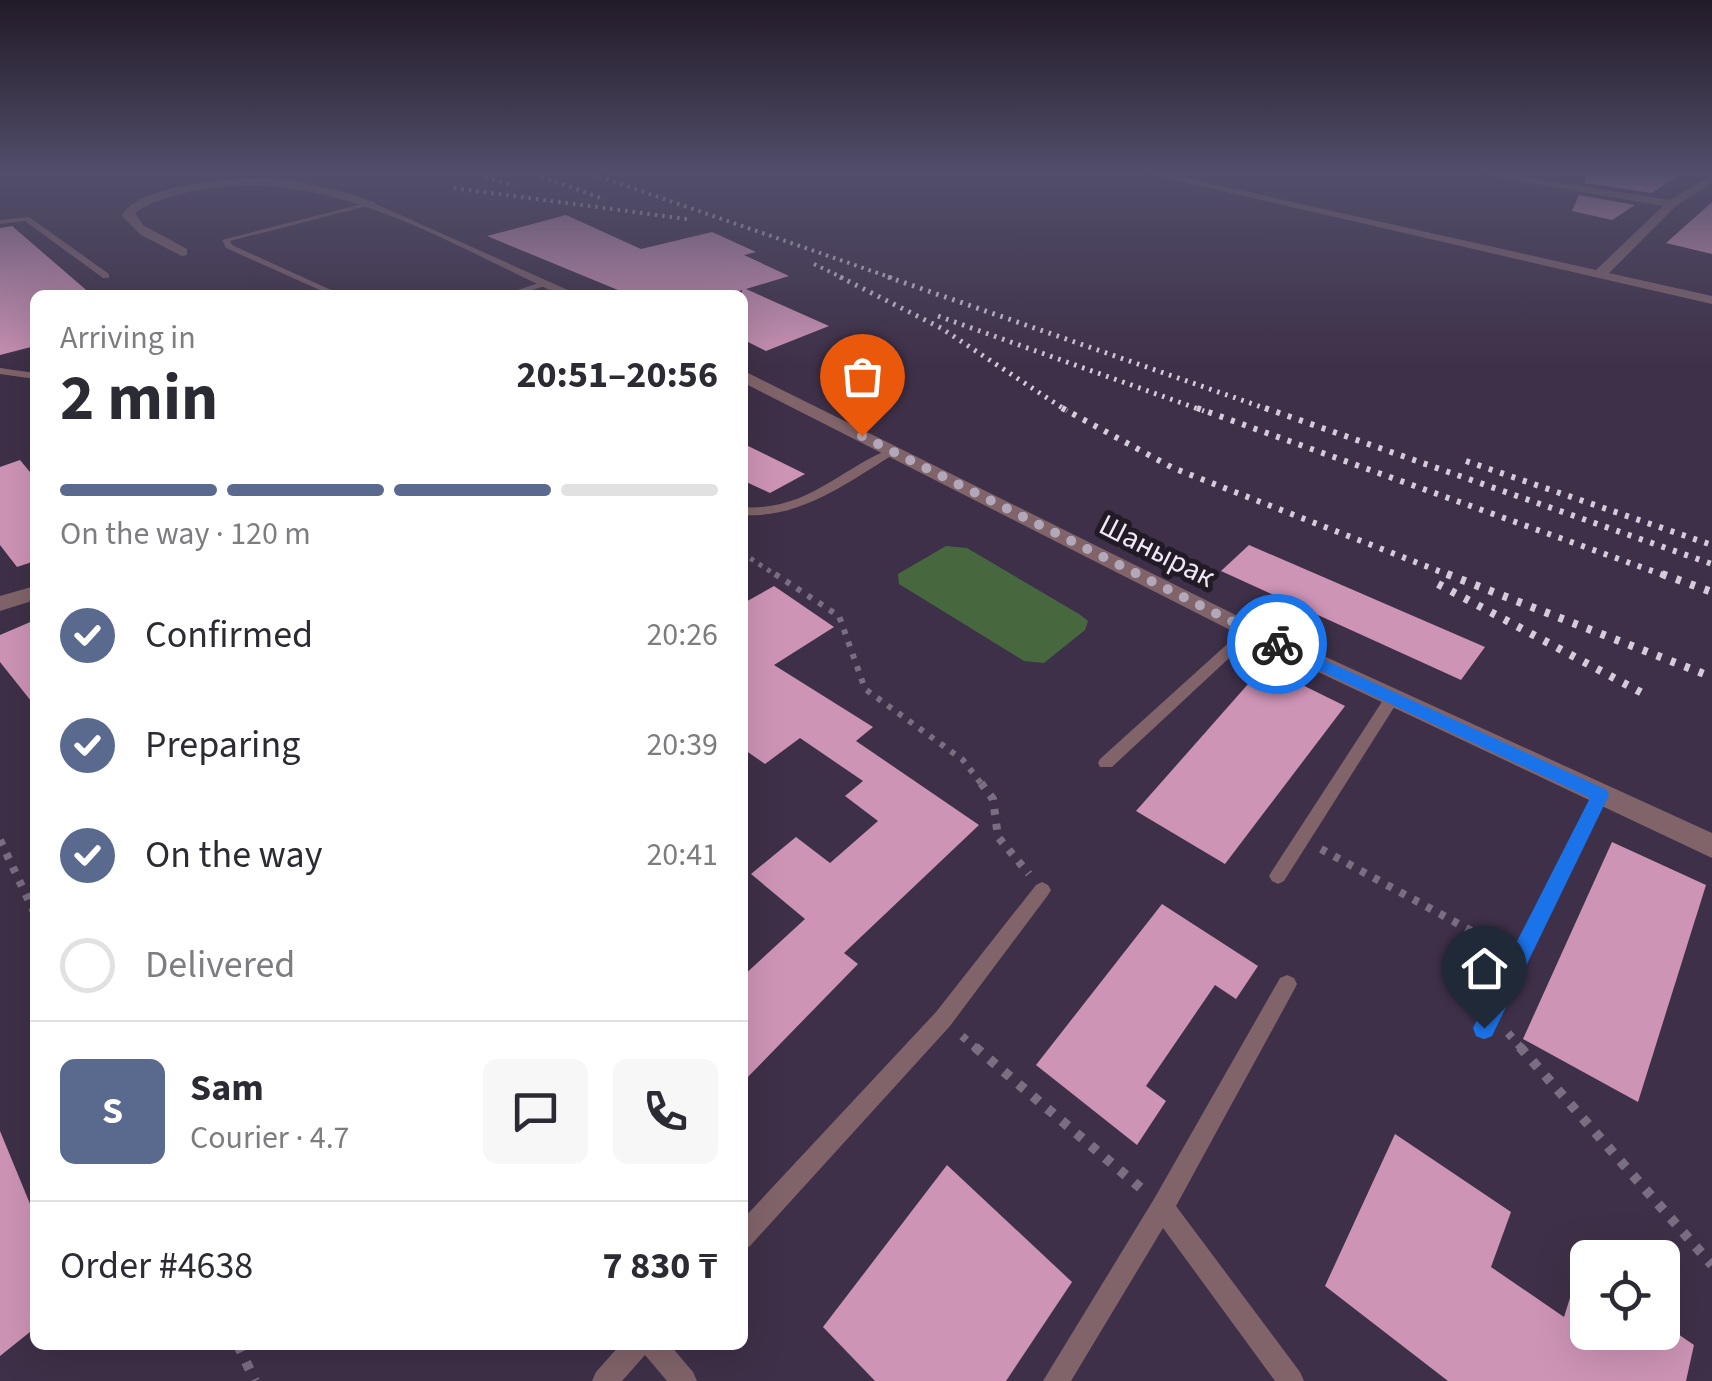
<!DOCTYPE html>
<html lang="en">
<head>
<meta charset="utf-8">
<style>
  :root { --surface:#fff; --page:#f7f7f7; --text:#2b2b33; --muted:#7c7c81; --line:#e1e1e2; --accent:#5a6a8e }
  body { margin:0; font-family:"Source Sans 3",sans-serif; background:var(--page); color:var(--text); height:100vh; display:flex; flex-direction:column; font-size:38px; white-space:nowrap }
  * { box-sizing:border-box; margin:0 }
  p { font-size:32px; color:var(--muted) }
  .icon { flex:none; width:55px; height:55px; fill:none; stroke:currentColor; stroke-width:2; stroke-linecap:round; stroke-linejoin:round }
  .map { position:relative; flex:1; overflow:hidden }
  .side { position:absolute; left:30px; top:290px; width:718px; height:1060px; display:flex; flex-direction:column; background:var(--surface); border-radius:15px; box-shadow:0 10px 40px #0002 }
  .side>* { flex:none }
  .fabs { position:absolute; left:1570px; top:1240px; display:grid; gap:20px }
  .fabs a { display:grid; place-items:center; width:110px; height:110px; border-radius:15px; background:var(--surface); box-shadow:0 10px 40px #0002; font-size:50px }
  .pin { position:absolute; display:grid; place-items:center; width:85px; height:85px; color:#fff; margin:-102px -42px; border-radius:50% 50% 50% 0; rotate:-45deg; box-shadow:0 0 10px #0007 }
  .pin .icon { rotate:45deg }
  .courier { position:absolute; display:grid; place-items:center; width:100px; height:100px; margin:-50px; border:8px solid #1a73e8; border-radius:50%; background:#fff; color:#222; box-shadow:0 2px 12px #0007 }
  .summary em { font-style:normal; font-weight:700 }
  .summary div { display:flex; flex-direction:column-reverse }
  .summary { display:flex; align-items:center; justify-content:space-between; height:170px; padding:0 30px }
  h1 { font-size:65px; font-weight:700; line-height:75px }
  .bar { display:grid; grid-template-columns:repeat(4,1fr); gap:15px 10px; align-content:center; height:120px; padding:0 30px }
  .bar i { height:12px; border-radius:8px; background:var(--line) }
  .bar .current { background:var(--accent) }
  .bar p { grid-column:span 4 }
  .line { display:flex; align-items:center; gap:25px; padding:0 30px; border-top:2px solid var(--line) }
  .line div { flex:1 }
  .round { display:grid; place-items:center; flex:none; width:105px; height:105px; border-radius:15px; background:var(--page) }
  ol { padding:0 30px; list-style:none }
  li { display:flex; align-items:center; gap:30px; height:110px }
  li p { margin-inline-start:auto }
  li .icon { padding:10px; border-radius:50%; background:var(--accent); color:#fff; stroke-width:4 }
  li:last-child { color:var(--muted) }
  li i { width:55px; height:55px; border:5px solid var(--line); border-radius:50% }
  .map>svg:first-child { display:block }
  .green { fill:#47683e }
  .building { fill:#ce94b6 }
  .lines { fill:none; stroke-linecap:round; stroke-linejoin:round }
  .path-far3 { stroke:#7a6e83; stroke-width:5; stroke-dasharray:4 6; stroke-linecap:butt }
  .path-far2 { stroke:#7a6e83; stroke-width:6; stroke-dasharray:5 8; stroke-linecap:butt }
  .path-far1 { stroke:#7a6e83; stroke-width:8; stroke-dasharray:6 9; stroke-linecap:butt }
  .path { stroke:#7a6e83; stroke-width:10; stroke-dasharray:8 11; stroke-linecap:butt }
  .service { fill:#80646a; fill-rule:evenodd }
  .minor { fill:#80646a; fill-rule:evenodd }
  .rail-far3 { stroke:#d4cbdb; stroke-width:4; stroke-dasharray:2.5 5; stroke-linecap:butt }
  .rail-far2 { stroke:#d4cbdb; stroke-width:5; stroke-dasharray:2.5 6; stroke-linecap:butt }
  .rail-far1 { stroke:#d4cbdb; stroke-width:6; stroke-dasharray:4 8; stroke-linecap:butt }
  .rail { stroke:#d4cbdb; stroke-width:8; stroke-dasharray:5 10; stroke-linecap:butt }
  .route { fill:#1a73e8 }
  .done { stroke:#b2a8ba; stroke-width:10; stroke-dasharray:0 18 }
  .labels { text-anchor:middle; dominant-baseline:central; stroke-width:10; stroke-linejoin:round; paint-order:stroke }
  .street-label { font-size:30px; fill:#f0e8f7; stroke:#221b26 }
</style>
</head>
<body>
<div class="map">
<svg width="1712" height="1381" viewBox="0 0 1712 1381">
  <rect width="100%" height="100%" fill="#3e3048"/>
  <!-- green -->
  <polygon class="green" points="946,546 967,548 1079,614 1088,621 1085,630 1044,663 1024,661 899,584 898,574"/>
  <!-- building -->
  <g class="building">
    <polygon points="1587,174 1680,174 1652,193 1584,183"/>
    <polygon points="1579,195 1635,205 1612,220 1572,211"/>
    <polygon points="1712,202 1712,254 1666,243"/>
    <polygon points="566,215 641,249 712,232 756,252 744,255 789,276 746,289 829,326 766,351 742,339 742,290 728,295 630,295 487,236"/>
    <polygon points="12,226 92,295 35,295 35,346 0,355 0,228"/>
    <polygon points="742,443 805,474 770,493 742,480"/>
    <polygon points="20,460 35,478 35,561 17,567 0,545 0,467"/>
    <polygon points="1249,545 1485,647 1461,680 1221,571"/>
    <polygon points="774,586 834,627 774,665 873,727 856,741 979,825 844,953 858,964 742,1083 742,977 805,919 751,874 796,837 830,863 878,821 845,796 863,781 800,738 765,764 742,748 742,604"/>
    <polygon points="35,620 35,706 0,662 0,635"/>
    <polygon points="1264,666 1345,706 1225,864 1136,811"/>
    <polygon points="1612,842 1706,885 1638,1102 1523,1039"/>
    <polygon points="1162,904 1258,966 1236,999 1215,985 1146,1086 1166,1101 1137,1145 1036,1065"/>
    <polygon points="0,1131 35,1216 35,1328 0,1356"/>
    <polygon points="1395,1134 1511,1212 1491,1267 1564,1317 1581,1263 1588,1264 1588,1332 1675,1332 1694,1345 1686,1381 1448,1381 1325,1286"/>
    <polygon points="947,1165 1072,1282 1006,1381 875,1381 823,1327"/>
  </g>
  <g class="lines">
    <!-- path-far3 -->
    <polyline class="path-far3" points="742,553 779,577"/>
    <!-- path-far2 -->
    <polyline class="path-far2" points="775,574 839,616 865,689 963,760 983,786"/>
    <!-- path-far1 -->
    <g class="path-far1">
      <polyline points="981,783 993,799 998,837 1029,874"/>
      <polyline points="0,840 35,914"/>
      <polyline points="1321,849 1499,946"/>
      <polyline points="1508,1033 1523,1050"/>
      <polyline points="962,1036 978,1050"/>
    </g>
    <!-- path -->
    <g class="path">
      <polyline points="975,1047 1143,1190"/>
      <polyline points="1520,1047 1712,1265"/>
      <polyline points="238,1345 255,1381"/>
    </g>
    <!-- service -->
    <g class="service">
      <polygon points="373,201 375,204 230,241 232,245 342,295 331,295 226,248 222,240"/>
      <polygon points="29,217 109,274 109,278 103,278 25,221 0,224 0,220"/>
      <polygon points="545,281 548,281 548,285 516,295 503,295"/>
      <polygon points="0,368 35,373 35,379 0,374"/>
      <path d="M 892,448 L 898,451 L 896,453 C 848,482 801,519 742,515 L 742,507 C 806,512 839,469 892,448 Z"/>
      <polygon points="1250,626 1257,631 1255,634 1112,767 1100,767 1098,763 1100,759 1245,628"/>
      <polygon points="1392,693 1400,698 1284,881 1278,884 1272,881 1269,876 1272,871 1387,694"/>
      <polygon points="1600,789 1606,790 1608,795 1491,1036 1484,1039 1477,1036 1474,1029 1477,1022 1592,795 1594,790"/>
      <polygon points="1042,882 1048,885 1051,890 1048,895 950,1026 750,1246 742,1250 742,1220 936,1012 1036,885"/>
      <polygon points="1287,975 1294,978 1297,984 1294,990 1176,1206 1300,1372 1304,1381 1275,1381 1163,1228 1071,1381 1043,1381 1154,1199 1280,978"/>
      <polygon points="620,1345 670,1345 693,1372 697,1381 667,1381 645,1355 622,1381 592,1381 596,1372"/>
    </g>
    <!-- minor -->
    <g class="minor">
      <polygon points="1148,174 1168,174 1596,270 1663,206 1479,174 1505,174 1670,200 1712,175 1712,183 1676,206 1609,273 1712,296 1712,304"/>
      <path d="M 263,178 L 294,180 L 358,196 L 579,295 L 560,295 C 450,244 333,169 207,189 C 182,193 156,198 135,213 L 143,225 L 187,249 L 187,255 L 182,256 L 141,235 L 122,216 C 138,184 230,179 263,178 Z"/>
      <polygon points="742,370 1258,626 1712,833 1712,858 1242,636 742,382"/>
      <polygon points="35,586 35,600 0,611 0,596"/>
    </g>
    <!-- rail-far3 -->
    <g class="rail-far3">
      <polyline points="478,174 514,186"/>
      <polyline points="534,174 604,199"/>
      <polyline points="592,174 895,279"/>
      <polyline points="454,188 687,219"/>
      <polyline points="814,264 845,279"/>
    </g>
    <!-- rail-far2 -->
    <g class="rail-far2">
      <polyline points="840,277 941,328 1067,411"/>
      <polyline points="888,277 1273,411"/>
      <polyline points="938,316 1204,411"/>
    </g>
    <!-- rail-far1 -->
    <g class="rail-far1">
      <polyline points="1062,408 1173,468 1454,577"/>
      <polyline points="1197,408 1669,577"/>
      <polyline points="1265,408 1712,564"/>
      <polyline points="1466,461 1712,545"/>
    </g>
    <!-- rail -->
    <g class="rail">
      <polyline points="1447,574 1712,677"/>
      <polyline points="1662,574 1712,592"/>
      <polyline points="1438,584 1646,695"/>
    </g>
  </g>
  <!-- sky -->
  <linearGradient id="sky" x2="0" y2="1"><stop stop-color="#221a28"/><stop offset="0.47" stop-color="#524e6a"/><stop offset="1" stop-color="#524e6a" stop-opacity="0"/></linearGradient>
  <rect width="1712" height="367" fill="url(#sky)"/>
  <!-- route -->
  <polygon class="route" points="1272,641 1283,641 1607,790 1609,795 1492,1036 1484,1039 1476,1036 1473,1028 1590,798 1272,648"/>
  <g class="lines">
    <!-- done -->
    <polyline class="done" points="862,436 1277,644"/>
  </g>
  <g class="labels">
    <!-- street labels -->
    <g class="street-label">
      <text transform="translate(1157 551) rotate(27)">Шанырак</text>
    </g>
  </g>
</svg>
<div class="fabs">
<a><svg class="icon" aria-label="locate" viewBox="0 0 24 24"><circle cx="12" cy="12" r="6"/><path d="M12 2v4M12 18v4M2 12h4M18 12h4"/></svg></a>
</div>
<div class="pin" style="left:862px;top:436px;background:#ea580c"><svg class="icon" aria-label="bag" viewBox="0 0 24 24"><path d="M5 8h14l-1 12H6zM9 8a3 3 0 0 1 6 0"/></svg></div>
<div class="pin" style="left:1484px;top:1028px;background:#1f2937"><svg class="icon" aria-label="home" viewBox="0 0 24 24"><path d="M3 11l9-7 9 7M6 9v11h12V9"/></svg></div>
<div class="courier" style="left:1277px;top:644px"><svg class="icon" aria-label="bike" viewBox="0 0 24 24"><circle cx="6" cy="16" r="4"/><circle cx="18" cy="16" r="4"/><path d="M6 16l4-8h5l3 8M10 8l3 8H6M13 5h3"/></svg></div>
<section class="side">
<div class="summary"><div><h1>2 min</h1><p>Arriving in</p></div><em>20:51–20:56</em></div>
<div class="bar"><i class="current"></i><i class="current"></i><i class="current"></i><i></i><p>On the way · 120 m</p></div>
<ol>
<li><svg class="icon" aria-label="check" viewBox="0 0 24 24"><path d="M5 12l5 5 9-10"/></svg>Confirmed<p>20:26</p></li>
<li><svg class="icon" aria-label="check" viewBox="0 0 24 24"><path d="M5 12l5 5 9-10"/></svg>Preparing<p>20:39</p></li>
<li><svg class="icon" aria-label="check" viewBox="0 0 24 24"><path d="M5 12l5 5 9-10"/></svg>On the way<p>20:41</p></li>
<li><i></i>Delivered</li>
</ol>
<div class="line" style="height:180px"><b class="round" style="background:var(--accent);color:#fff">S</b><div><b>Sam</b><p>Courier · 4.7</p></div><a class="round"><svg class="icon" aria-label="chat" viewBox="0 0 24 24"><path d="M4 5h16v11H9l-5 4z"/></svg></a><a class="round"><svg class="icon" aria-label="phone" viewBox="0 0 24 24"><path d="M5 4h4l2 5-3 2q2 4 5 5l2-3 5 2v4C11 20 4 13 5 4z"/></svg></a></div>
<div class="line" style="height:130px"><div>Order #4638</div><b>7 830 ₸</b></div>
</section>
</div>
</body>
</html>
